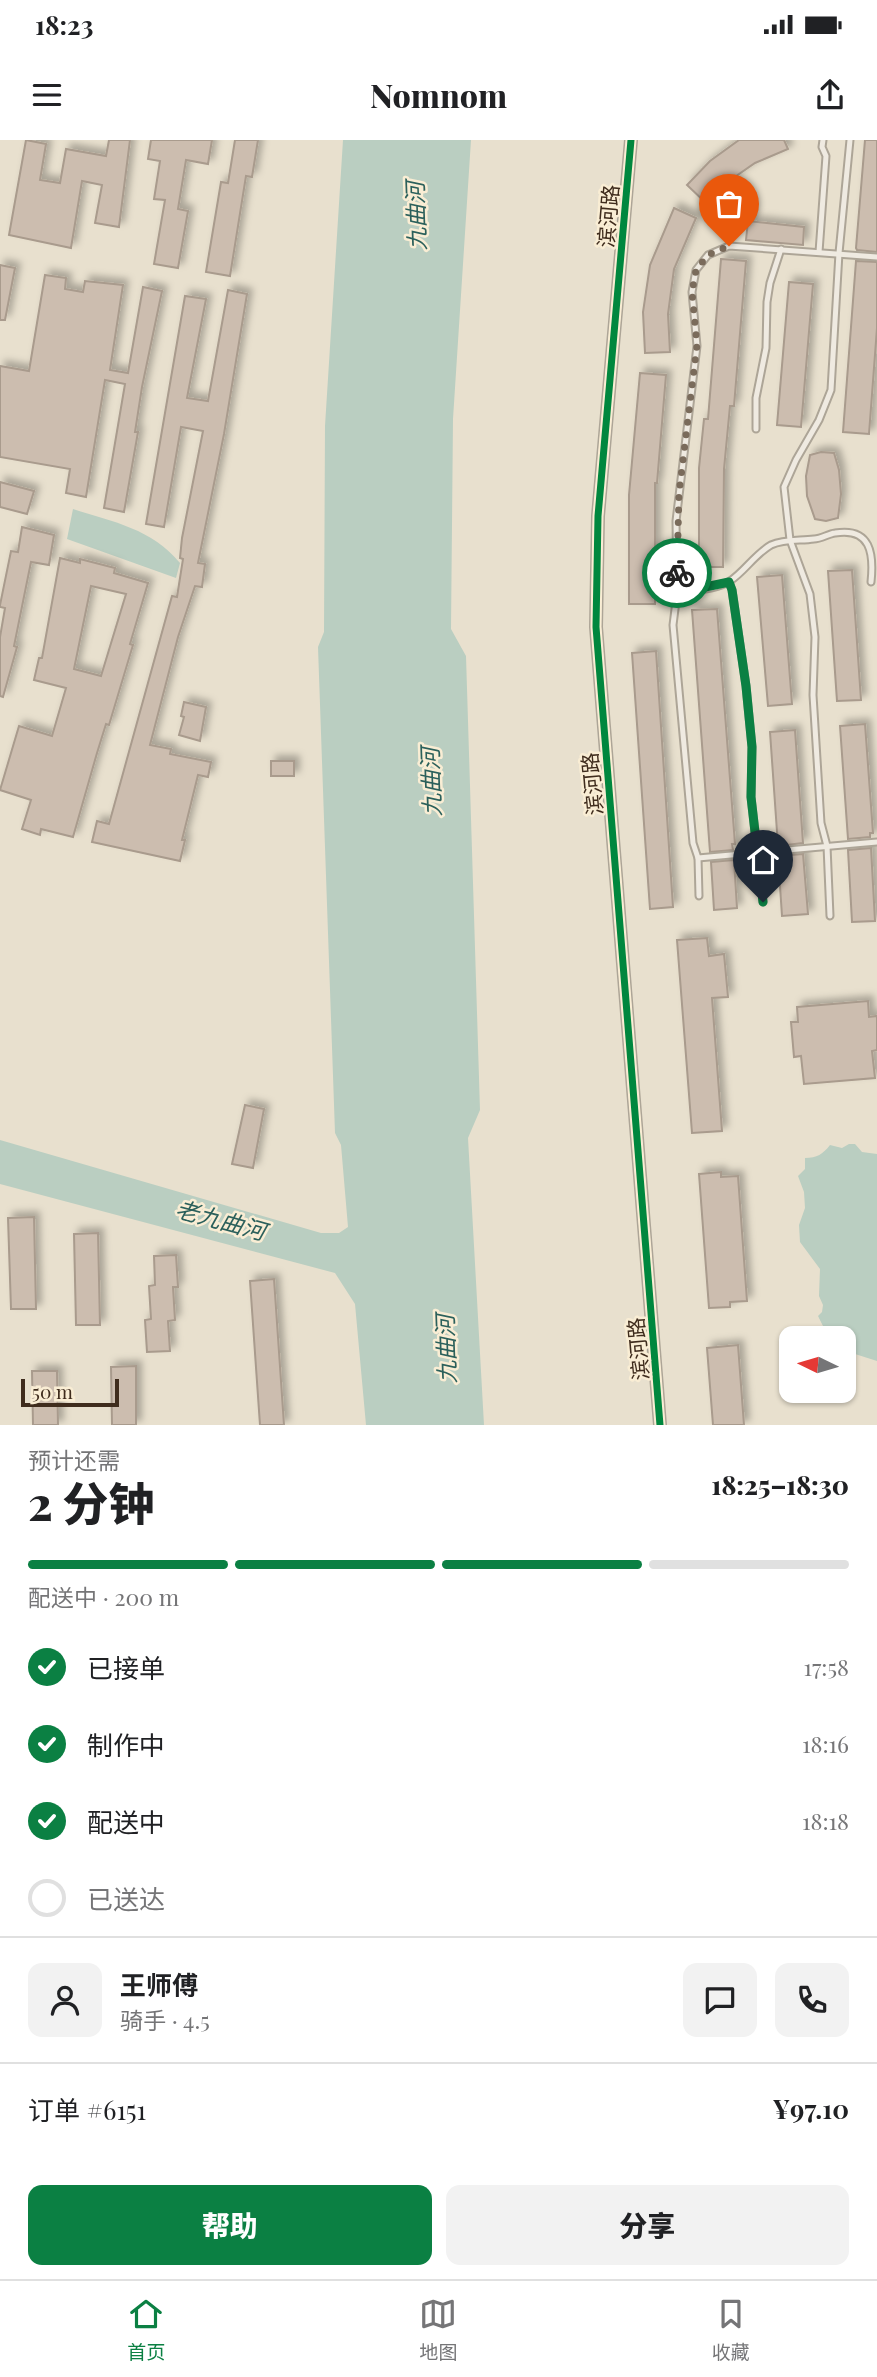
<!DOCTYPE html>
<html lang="zh">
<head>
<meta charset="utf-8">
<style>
  :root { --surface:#fff; --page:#f2f2f2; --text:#202124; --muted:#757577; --line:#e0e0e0; --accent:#0b8043 }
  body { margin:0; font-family:"Playfair Display","Noto Sans SC",serif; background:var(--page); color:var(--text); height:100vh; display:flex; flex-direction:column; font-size:26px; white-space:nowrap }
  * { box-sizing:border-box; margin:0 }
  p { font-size:23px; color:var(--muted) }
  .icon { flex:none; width:38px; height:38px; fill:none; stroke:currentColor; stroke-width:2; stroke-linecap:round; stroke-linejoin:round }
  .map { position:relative; height:1285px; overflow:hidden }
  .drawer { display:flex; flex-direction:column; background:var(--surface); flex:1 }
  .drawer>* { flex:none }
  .needle { width:46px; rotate:275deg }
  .buttons { position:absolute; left:779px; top:1186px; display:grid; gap:14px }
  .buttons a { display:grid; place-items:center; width:77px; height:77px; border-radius:14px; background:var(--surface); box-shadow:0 2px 5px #0004; font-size:35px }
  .scale { position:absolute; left:21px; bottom:18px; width:98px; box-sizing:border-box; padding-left:7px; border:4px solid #3f2c1d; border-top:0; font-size:19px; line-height:24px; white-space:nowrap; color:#3f2c1d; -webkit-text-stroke:5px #f9edd4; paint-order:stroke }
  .pin { position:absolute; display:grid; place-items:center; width:60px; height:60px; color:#fff; margin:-72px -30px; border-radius:50% 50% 50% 0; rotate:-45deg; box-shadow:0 0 7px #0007 }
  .pin .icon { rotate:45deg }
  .courier { position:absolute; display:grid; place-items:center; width:70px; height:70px; margin:-35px; border:5px solid #0b8043; border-radius:50%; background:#fff; color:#222; box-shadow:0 2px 9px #0007 }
  .headline em { font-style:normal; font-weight:800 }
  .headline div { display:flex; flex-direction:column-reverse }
  .headline { display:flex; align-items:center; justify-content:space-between; height:119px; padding:0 28px }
  h1 { font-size:46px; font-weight:800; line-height:52px }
  .bar { display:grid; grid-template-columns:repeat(4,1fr); gap:10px 7px; align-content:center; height:84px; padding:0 28px }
  .bar i { height:9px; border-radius:5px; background:var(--line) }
  .bar .current { background:var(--accent) }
  .bar p { grid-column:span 4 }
  .line { display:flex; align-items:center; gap:18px; padding:0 28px; border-top:2px solid var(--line) }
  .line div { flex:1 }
  .round { display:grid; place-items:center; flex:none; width:74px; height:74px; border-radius:14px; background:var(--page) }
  ol { padding:0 28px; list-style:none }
  li { display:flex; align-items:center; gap:21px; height:77px }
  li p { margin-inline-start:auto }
  li .icon { padding:7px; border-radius:50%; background:var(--accent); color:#fff; stroke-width:4 }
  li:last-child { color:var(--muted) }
  li i { width:38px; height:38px; border:4px solid var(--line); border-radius:50% }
  .primary-button { display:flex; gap:14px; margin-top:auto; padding:14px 28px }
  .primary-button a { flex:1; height:80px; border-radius:14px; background:var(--accent); color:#fff; font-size:28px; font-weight:800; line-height:80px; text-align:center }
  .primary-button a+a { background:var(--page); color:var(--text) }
  .status { display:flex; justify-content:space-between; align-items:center; height:49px; padding:0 35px; background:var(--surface); direction:ltr }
  .status svg { height:19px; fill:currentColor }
  header { display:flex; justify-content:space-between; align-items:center; height:91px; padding:0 28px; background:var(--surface); font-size:32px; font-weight:800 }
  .dock { display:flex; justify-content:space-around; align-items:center; height:98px; border-top:2px solid var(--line); background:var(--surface); font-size:19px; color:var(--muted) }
  .dock a { display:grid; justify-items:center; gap:4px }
  .dock .current { color:var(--accent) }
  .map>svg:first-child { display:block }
  .water { fill:#bacec1 }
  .building { fill:#ccbdaf; stroke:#a99b8d; stroke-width:2; fill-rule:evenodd; filter:url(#shadow) }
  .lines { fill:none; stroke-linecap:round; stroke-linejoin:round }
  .lane-casing { stroke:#ada597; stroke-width:9 }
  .street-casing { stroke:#ada597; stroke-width:14 }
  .lane { stroke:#efeae1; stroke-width:5 }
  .street { stroke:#efeae1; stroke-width:10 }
  .cycleway-casing { stroke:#f9edd4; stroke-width:11 }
  .cycleway { stroke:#00873e; stroke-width:7 }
  .done { stroke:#7a6b5b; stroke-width:7; stroke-dasharray:0 12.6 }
  .route { stroke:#0b8043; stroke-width:9 }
  .labels { text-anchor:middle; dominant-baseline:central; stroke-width:5; stroke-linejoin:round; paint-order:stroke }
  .street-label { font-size:21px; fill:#3f2c1d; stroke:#f9edd4 }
  .water-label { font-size:23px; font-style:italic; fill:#2b605b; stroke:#f9edd4 }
</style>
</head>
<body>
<div class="status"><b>18:23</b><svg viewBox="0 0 49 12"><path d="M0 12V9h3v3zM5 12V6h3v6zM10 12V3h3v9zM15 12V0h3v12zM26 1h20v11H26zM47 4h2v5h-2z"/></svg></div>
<header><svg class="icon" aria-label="menu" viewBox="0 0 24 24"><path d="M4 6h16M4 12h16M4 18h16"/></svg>Nomnom<svg class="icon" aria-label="share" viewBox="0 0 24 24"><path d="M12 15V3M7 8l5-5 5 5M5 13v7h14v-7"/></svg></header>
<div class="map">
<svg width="877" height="1285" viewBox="0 0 877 1285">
  <defs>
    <filter id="shadow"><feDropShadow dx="5" dy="-5" stdDeviation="3.5" flood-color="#0004"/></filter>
  </defs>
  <rect width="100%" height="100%" fill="#e8e0ce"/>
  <!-- water -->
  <g class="water">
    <polygon points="343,0 471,0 453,279 451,489 466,516 480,970 468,998 484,1285 366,1285 355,1164 335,1133 0,1044 0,1000 321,1093 339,1093 348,1087 341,1005 335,993 318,507 324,492 325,286"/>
    <path d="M 73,369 C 114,382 152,389 180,423 L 176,438 L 67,399 Z"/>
    <path d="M 849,1004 L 855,1004 L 862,1012 L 877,1014 L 877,1221 L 855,1214 L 844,1217 L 844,1199 L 818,1199 L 823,1186 L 818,1176 L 822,1172 L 823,1165 L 819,1156 L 820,1129 L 800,1102 L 799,1085 L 805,1068 L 804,1052 L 798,1036 L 805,1029 L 805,1018 C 817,1018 823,1014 830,1005 L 842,1008 Z"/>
  </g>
  <!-- building -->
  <g class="building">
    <polygon points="26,0 46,4 40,40 60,43 66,9 106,16 109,0 130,0 119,87 95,83 102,45 82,41 71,108 9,95"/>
    <polygon points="151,0 212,0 208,24 186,20 178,69 188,71 178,128 154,124 165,60 154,59 160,21 148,19"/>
    <polygon points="235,0 258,0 252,37 246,36 230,136 206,132 221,42 228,43"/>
    <polygon points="739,0 784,0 788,9 755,23 729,41 707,64 687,45 710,21"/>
    <polygon points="865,0 877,0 877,112 857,110 856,108"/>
    <polygon points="674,68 696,78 674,129 668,174 670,212 645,213 643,172 650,125"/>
    <polygon points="748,81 804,87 803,105 746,100"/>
    <polygon points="721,119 746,121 734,266 730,266 724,329 723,427 699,427 699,328 704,279 708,279"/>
    <polygon points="856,121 877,122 877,188 869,294 843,292"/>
    <polygon points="0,125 15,128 5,180 0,180"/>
    <polygon points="45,135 66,138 65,149 83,152 85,141 123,145 110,230 128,233 143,147 162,151 142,247 135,292 138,292 124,372 104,368 125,244 105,240 86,357 66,353 70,329 0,317 0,226 29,231"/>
    <polygon points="789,142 813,144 801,287 777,285"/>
    <polygon points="228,150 247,154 224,294 198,423 205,424 202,447 195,446 178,497 150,605 171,609 170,614 211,622 208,637 198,635 182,700 185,700 180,721 92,702 97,681 109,684 172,456 177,457 183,419 180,418 182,398 203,291 181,287 164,387 146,384 185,156 206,159 187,258 208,261"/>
    <polygon points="640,233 666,235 657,343 655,343 655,464 629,464 629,355"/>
    <polygon points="821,312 834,313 839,330 841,354 838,378 826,381 815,379 807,356 806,336 810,315"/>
    <polygon points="0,342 34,351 27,374 0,367"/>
    <polygon points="22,387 54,395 49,425 31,422 14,506 17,507 3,557 0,556 0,497 5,468 0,467 0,465 11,411 18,412"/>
    <path d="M 60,418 L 80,423 L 80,419 L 115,428 L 114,433 L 148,443 L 130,504 L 133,505 L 109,585 L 106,584 L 97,613 L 73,697 L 41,689 L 40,695 L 22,689 L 31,660 L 0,650 L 19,586 L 52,596 L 66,548 L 34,540 L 39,518 L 42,518 ZM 91,446 L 126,454 L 101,536 L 74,529 Z"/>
    <polygon points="852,430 861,560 837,561 828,431"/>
    <polygon points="782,435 792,564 768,566 757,437"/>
    <polygon points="717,469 735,704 732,704 733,710 710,712 692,470"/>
    <polygon points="656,511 673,767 650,769 632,513"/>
    <polygon points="184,562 206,567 200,601 179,595 184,577 181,576"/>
    <polygon points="865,584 873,693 870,693 870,697 848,699 840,586"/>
    <polygon points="795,590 803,703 778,706 770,592"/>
    <rect x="271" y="621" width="23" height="15"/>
    <polygon points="871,708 875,781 852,782 848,710"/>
    <polygon points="803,714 808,774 782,776 778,716"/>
    <polygon points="734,720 737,768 714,770 711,722"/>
    <polygon points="707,798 709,816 724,814 728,857 712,858 722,991 692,993 677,800"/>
    <polygon points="868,861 869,877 877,876 877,910 872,911 875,938 804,944 801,916 794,917 791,882 798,882 797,867"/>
    <polygon points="245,965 264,969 253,1028 232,1024"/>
    <polygon points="721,1032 721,1037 738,1036 747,1161 730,1162 730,1167 709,1168 699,1034"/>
    <polygon points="34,1077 36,1169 11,1169 8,1078"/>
    <polygon points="98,1093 100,1185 76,1185 74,1094"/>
    <polygon points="176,1115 178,1147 173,1147 175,1180 168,1181 170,1211 147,1212 145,1180 151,1179 149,1146 155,1145 154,1116"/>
    <polygon points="274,1139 284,1285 260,1285 250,1141"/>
    <polygon points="738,1205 744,1285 713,1285 707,1208"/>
    <polygon points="136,1226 136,1285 112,1285 111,1227"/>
    <polygon points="32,1231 57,1231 58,1285 33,1285"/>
  </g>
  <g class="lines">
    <!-- lane casing -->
    <g class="lane-casing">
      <g id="lane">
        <polyline points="819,112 826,16 822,7 823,0"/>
        <polyline points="756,289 756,258 766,208 767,162 770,143 781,109"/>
        <polyline points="729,442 732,450 746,546 752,607 751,657 763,762"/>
        <path d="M 677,453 C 693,450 716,450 730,441 C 745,431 755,414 771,405 C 785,399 800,401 814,399 C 821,399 828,394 835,393 C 871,387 874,414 871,442"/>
        <polyline points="698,718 877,702"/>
        <polyline points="699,756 698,718 693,703 673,485 677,453 676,381 697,206 692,152 696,130 708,115 729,106 877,117"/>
        <polyline points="830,776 827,706 821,683 813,555 815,497 810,454 790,400 784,347 796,320 819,280 831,250 839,113 850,0"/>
      </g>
    </g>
    <!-- street casing -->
    <g class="street-casing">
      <polyline id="street" points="631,0 598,376 596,487 660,1285"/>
    </g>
    <!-- lane -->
    <use href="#lane" class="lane"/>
    <!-- street -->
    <use href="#street" class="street"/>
    <!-- cycleway casing -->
    <g class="cycleway-casing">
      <polyline id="cycleway" points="631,0 598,376 596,487 660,1285"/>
    </g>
    <!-- cycleway -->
    <use href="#cycleway" class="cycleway"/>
  </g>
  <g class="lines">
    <!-- done -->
    <polyline class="done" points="677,433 679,353 697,205 692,152 696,130 708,115 729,106"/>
    <!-- route -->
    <polyline class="route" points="677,433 677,453 729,442 732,450 746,546 752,607 751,657 763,762"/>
  </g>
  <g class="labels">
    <!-- street labels -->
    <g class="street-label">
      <text transform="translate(607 76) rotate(-85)">滨河路</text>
      <text transform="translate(591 644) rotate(-95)">滨河路</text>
      <text transform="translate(637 1209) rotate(-95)">滨河路</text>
    </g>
    <!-- water labels -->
    <g class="water-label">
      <text transform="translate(415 76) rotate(-92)">九曲河</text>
      <text transform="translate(430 642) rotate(-92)">九曲河</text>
      <text transform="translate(221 1079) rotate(15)">老九曲河</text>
      <text transform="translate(445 1209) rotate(-92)">九曲河</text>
    </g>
  </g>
</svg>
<div class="buttons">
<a><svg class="needle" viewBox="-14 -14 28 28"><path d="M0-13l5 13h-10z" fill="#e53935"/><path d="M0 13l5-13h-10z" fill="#757577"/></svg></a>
</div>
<div class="scale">50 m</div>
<div class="pin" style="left:729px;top:106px;background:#ea580c"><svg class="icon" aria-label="bag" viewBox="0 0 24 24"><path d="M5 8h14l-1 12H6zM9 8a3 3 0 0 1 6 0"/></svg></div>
<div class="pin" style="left:763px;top:762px;background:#1f2937"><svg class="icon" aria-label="home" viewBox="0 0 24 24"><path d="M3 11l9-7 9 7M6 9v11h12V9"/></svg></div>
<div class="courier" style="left:677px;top:433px"><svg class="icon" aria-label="bike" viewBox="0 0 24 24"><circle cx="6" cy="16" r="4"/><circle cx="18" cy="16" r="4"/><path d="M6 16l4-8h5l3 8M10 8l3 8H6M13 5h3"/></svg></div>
</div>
<section class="drawer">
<div class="headline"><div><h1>2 分钟</h1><p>预计还需</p></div><em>18:25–18:30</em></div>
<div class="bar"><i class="current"></i><i class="current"></i><i class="current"></i><i></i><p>配送中 · 200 m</p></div>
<ol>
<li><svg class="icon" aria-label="check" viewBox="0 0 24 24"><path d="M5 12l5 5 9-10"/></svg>已接单<p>17:58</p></li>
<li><svg class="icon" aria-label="check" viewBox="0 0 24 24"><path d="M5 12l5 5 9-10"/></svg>制作中<p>18:16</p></li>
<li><svg class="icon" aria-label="check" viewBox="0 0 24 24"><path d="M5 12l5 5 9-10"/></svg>配送中<p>18:18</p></li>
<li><i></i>已送达</li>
</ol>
<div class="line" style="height:126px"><a class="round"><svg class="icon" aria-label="person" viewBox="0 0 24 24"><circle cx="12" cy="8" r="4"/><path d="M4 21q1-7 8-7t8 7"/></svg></a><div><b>王师傅</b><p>骑手 · 4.5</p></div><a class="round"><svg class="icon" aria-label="chat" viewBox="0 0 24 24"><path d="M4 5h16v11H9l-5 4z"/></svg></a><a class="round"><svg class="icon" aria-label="phone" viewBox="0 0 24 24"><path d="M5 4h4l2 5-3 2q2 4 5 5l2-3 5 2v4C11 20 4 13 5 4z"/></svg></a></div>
<div class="line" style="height:91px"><div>订单 #6151</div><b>¥97.10</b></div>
<div class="primary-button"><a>帮助</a><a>分享</a></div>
</section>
<nav class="dock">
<a class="current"><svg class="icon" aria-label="home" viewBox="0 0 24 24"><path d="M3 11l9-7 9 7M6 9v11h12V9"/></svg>首页</a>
<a><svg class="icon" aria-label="map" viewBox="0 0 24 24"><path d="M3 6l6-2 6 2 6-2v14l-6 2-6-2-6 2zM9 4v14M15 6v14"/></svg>地图</a>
<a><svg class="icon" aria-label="saved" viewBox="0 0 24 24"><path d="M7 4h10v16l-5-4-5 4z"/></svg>收藏</a>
</nav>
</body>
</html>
